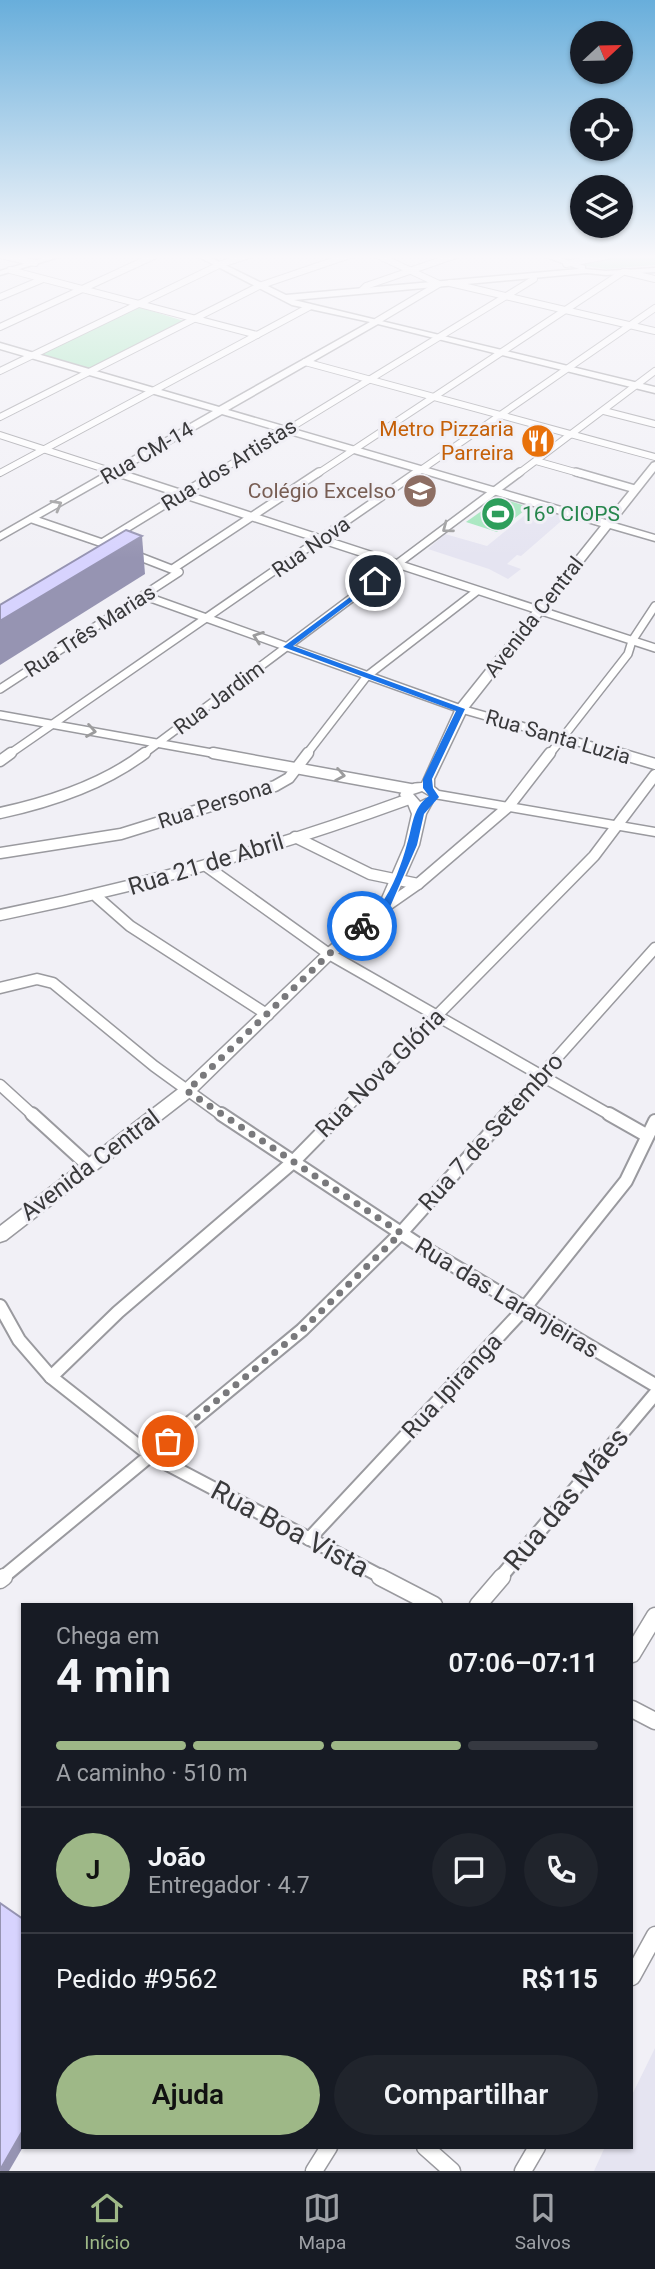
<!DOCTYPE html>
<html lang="pt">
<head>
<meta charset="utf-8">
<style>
  :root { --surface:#171b24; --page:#20242c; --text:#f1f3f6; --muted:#9ea1a6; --line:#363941; --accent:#9eb887 }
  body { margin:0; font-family:Roboto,sans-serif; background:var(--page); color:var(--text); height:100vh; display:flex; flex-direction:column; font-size:26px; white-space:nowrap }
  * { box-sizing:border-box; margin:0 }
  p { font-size:23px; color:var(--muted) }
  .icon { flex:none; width:38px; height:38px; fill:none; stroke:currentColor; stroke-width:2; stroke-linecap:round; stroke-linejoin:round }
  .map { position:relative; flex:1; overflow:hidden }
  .sheet { position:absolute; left:21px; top:1603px; width:612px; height:546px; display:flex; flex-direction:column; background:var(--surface); border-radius:0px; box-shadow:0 2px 5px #0004 }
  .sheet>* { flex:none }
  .needle { width:46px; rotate:68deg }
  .controls { position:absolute; left:570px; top:21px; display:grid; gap:14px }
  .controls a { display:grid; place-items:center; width:63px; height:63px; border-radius:50%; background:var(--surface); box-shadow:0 2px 5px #0004; font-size:35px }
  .pin { position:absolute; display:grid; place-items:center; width:60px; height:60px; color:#fff; margin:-30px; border:4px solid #fff; border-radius:50%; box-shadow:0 2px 7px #0007 }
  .courier { position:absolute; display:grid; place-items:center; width:70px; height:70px; margin:-35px; border:5px solid #1a73e8; border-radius:50%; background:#fff; color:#222; box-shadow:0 2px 9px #0007 }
  .head em { font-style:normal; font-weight:600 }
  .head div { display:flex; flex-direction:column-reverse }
  .head { display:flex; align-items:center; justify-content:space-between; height:119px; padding:0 35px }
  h1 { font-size:46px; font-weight:600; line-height:52px }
  .bar { display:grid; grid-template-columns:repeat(4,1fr); gap:10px 7px; align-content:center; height:84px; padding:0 35px }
  .bar i { height:9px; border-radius:5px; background:var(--line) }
  .bar .current { background:var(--accent) }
  .bar p { grid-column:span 4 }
  .line { display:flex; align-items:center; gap:18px; padding:0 35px; border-top:2px solid var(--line) }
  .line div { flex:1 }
  .round { display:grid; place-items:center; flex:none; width:74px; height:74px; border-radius:37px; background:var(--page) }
  .cta { display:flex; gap:14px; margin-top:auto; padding:14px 35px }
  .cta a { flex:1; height:80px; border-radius:42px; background:var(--accent); color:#111; font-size:28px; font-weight:600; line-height:80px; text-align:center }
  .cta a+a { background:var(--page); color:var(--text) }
  .tabs { display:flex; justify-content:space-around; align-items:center; height:98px; border-top:2px solid var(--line); background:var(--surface); font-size:19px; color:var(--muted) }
  .tabs a { display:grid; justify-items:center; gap:4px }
  .tabs .current { color:var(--accent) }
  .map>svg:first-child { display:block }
  .built { fill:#e5e4f1 }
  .green { fill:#a1e6bb }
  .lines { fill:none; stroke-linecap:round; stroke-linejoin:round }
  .street-far4-casing { stroke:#9a9a9f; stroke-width:8 }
  .street-far3-casing { stroke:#9a9a9f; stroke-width:10 }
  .street-far2-casing { stroke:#9a9a9f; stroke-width:13 }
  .street-far1-casing { stroke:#9a9a9f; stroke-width:16 }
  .street-casing { stroke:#9a9a9f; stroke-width:19 }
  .secondary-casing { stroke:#9a9a9f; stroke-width:3 }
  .street-far4 { stroke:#fff; stroke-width:6 }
  .street-far3 { stroke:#fff; stroke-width:7 }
  .street-far2 { stroke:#fff; stroke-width:10 }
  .street-far1 { stroke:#fff; stroke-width:12 }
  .street { stroke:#fff; stroke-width:16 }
  .secondary { fill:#fff; fill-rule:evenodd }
  .shaded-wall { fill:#9694b2 }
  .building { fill:#d7d3fe; stroke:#9694b2; stroke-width:2 }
  .oneway { stroke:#9c9c9d }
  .route { fill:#1a73e8 }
  .done { stroke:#79797c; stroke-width:7; stroke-dasharray:0 12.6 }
  .labels { text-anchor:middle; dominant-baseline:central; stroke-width:6; stroke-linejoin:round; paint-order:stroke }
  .far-food-label { font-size:21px; fill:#c56008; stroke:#f1f0f6; text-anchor:end }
  .far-street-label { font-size:21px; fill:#39393b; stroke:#f1f0f6 }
  .far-education-label { font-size:21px; fill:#785e54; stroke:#f1f0f6; text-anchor:end }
  .far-leisure-label { font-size:21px; fill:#27864d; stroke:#f1f0f6; text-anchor:start }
  .street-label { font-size:24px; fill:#39393b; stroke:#f1f0f6 }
  .near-street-label { font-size:28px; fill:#39393b; stroke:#f1f0f6 }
</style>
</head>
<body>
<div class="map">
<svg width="655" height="2171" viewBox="0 0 655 2171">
  <rect width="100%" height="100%" fill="#f1f0f6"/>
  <!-- built -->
  <g class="built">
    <polygon points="536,506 567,516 521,556 517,555 507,564 521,569 508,579 489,569 428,549 445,534 487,546"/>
    <polygon points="655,2048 655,2171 594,2171 605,2147 632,2147 632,2095"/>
  </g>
  <!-- green -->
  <g class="green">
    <polygon points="627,254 655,254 655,265 606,269 574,264"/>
    <polygon points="139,307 184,321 88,369 39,355"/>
    <polygon points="500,498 529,507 497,532 466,522"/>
  </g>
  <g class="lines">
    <!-- street-far4 casing -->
    <g class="street-far4-casing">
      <g id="street-far4">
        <polyline points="375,254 439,284 377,321"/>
        <polyline points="0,255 35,263"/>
        <polyline points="566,264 617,254"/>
        <polyline points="10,270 257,335"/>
        <polyline points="626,272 655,279"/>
        <polyline points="450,283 655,331"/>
        <polyline points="362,290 366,286 459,254"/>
        <polyline points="0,297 43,279"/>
        <polyline points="0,327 158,254"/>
        <polyline points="305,362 655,457"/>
        <polyline points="0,371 219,265 252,254"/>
        <polyline points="604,411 655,424"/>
        <polyline points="0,417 259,286 353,254"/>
        <polyline points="0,435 120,474"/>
        <polyline points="536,461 582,474"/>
        <polyline points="0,473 309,307"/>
        <polyline points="215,474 534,279 533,276"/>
        <polyline points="317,474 623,272"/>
        <polyline points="415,474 655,308"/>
        <polyline points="518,474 655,371"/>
      </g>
    </g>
    <!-- street-far3 casing -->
    <g class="street-far3-casing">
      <g id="street-far3">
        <polyline points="115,472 655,648"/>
        <polyline points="576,472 635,489"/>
        <polyline points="32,519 108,545"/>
        <polyline points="102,543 218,472"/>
        <polyline points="174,568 319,472"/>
        <polyline points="145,596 461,709 624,755"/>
        <polyline points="0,689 179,572 130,553"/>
        <polyline points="0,715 223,755"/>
        <polyline points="8,755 417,472"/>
        <polyline points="142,755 520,472"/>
        <polyline points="306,755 367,676 477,591"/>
        <polyline points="549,755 628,654 632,641 655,606"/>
      </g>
    </g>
    <!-- street-far2 casing -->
    <g class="street-far2-casing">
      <g id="street-far2">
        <polyline points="213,753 410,789"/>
        <polyline points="618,753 655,764"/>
        <polyline points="0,761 11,753"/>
        <path d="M 0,813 C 51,802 103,785 145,753"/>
        <polyline points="295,837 370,874 418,884"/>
        <polyline points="0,853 121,834 275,786 289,778 308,753"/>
        <polyline points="206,866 329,954 612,1116"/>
        <polyline points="97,897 130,926 268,1015"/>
        <polyline points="385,907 418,884 509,806 550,753"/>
        <path d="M 0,915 C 140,887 275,848 409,799"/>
        <polyline points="0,988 37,979 53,983 154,1066 223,1116"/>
        <polyline points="0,1085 34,1116"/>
        <polyline points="338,1116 594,856 655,775"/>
        <polyline points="505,1116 655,948"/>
      </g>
    </g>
    <!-- street-far1 casing -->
    <g class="street-far1-casing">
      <g id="street-far1">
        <polyline points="32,1114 89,1166"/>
        <polyline points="221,1114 419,1245 655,1385"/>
        <polyline points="609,1114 646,1135"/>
        <polyline points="0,1306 19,1340 51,1377 150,1455 384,1578"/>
        <polyline points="51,1377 118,1312 293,1162 340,1114"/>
        <polyline points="309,1539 523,1310 626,1181 655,1121"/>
        <polyline points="2,1578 302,1330 401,1233 507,1114"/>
        <polyline points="500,1578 655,1394"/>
      </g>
    </g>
    <!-- street casing -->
    <g class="street-casing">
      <g id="street">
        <polyline points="380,1577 434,1605"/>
        <polyline points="0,1580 4,1577"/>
        <polyline points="478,1605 502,1577"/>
        <polyline points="632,1654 655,1616"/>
        <polyline points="632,1709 655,1721"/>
        <polyline points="632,1977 655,1935"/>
        <polyline points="425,2147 452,2171"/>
        <polyline points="314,2171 329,2147"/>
        <polyline points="523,2171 537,2147"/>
      </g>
    </g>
    <!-- secondary casing -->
    <g class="secondary-casing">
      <g id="secondary">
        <polygon points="56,254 68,254 0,275 0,271"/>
        <path d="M 193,254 L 203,254 L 286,295 L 579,269 L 538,254 L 549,254 L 585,266 L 585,269 L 606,271 L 655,268 L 655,272 L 606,275 L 587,273 L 294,300 L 655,387 L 655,393 L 378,324 L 228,410 L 606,520 L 652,463 L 655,462 L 655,471 L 614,523 L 655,535 L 655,541 L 610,528 L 467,710 L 434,779 L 434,787 L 439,791 L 655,828 L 655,836 L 434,798 L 422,791 L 413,794 L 420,802 L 426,799 L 432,803 L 426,814 L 419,845 L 390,910 L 334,957 L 193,1095 L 6,1240 L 0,1242 L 0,1226 L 181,1087 L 324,951 L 379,905 L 405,845 L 412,814 L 408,804 L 400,795 C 403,786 412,783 422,783 L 457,706 L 601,526 L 222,414 L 0,540 L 0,533 L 213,411 L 0,349 L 0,343 L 219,407 L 370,322 L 292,305 Z"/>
      </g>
    </g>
    <!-- street-far4 -->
    <use href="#street-far4" class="street-far4"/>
    <!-- street-far3 -->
    <use href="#street-far3" class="street-far3"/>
    <!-- street-far2 -->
    <use href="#street-far2" class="street-far2"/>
    <!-- street-far1 -->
    <use href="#street-far1" class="street-far1"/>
    <!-- street -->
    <use href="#street" class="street"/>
    <!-- secondary -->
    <use href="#secondary" class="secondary"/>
  </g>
  <!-- shaded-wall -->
  <g class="shaded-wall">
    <polygon points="142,536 145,574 0,665 0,621"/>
    <polygon points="23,2130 23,2147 9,2171 0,2171"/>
  </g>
  <!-- building -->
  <g class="building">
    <polygon points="126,530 142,536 0,621 0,605"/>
    <polygon points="0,1903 23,1919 23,2130 0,2170"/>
  </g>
  <!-- one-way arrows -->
  <defs><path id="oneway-chevron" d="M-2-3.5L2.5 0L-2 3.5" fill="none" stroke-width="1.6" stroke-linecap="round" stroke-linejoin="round" transform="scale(1.75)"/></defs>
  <g class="oneway">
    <use href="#oneway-chevron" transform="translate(57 505) rotate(-30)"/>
    <use href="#oneway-chevron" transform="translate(447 528) rotate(143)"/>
    <use href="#oneway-chevron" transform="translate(258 637) rotate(-160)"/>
    <use href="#oneway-chevron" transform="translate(91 731) rotate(10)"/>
    <use href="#oneway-chevron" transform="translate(340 775) rotate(10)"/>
  </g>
  <!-- sky -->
  <linearGradient id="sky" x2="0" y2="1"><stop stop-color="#68aedb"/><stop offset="0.46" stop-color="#f9f8fb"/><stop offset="1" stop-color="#f9f8fb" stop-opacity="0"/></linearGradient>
  <rect width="655" height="558" fill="url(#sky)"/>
  <!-- route -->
  <path class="route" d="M 373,580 L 379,581 L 293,646 L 465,709 L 432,779 L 433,788 L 439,797 L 424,814 L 417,845 L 390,907 L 362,930 L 357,926 C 364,918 375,913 381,904 C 393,888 402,863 407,844 C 413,826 412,808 429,796 L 423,788 L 423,779 L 456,711 L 283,647 Z"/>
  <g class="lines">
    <!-- done -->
    <polyline class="done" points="168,1441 302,1330 401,1233 187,1091 329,954 362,926"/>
  </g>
  <!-- icons -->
  <defs>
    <g id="restaurant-disc" transform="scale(1.75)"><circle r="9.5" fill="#e8710a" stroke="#f1f0f6"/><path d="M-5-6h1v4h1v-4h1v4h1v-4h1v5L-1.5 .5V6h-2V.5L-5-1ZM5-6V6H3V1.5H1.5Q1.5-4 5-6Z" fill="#fff"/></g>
    <g id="school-disc" transform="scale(1.75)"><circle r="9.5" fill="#8d6e63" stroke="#f1f0f6"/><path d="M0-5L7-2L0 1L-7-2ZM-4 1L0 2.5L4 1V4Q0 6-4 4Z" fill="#fff"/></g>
    <g id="stadium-disc" transform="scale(1.75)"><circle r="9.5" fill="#2e9e5b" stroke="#f1f0f6"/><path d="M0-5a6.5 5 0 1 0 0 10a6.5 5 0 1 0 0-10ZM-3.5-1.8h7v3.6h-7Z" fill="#fff"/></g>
  </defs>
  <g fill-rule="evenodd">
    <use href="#restaurant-disc" x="538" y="441"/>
    <use href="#school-disc" x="420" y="491"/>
    <use href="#stadium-disc" x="498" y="514"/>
  </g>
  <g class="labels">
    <!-- far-food labels -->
    <g class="far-food-label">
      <text x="514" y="429">Metro Pizzaria<tspan x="514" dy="24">Parreira</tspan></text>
    </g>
    <!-- far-street labels -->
    <g class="far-street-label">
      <text transform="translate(147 453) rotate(-30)">Rua CM-14</text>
      <text transform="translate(229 465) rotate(-32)">Rua dos Artistas</text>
      <text transform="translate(311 547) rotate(-35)">Rua Nova</text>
      <text transform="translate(534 617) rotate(-52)">Avenida Central</text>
      <text transform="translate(90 631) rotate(-33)">Rua Três Marias</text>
      <text transform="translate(219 698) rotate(-37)">Rua Jardim</text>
      <text transform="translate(558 737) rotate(16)">Rua Santa Luzia</text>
      <text transform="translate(215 804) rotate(-18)">Rua Persona</text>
    </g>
    <!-- far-education labels -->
    <g class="far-education-label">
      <text x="396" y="491">Colégio Excelso</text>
    </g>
    <!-- far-leisure labels -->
    <g class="far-leisure-label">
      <text x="522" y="514">16º CIOPS</text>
    </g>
    <!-- street labels -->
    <g class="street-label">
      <text transform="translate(206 864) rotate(-17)">Rua 21 de Abril</text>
      <text transform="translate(380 1073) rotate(-45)">Rua Nova Glória</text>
      <text transform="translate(491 1132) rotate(-48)">Rua 7 de Setembro</text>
      <text transform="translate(90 1165) rotate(-37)">Avenida Central</text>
      <text transform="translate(507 1298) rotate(31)">Rua das Laranjeiras</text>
      <text transform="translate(452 1386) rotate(-47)">Rua Ipiranga</text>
    </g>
    <!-- near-street labels -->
    <g class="near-street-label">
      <text transform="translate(566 1499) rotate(-50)">Rua das Mães</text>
      <text transform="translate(290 1529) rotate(28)">Rua Boa Vista</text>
    </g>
  </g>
</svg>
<div class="controls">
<a><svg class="needle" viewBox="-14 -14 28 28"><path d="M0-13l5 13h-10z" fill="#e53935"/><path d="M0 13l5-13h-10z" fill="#9ea1a6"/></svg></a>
<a><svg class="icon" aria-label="locate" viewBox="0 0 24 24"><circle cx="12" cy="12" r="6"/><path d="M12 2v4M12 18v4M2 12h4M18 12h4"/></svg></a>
<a><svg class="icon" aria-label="layers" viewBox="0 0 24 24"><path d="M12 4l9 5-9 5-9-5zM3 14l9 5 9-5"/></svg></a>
</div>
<div class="pin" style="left:168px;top:1441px;background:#ea580c"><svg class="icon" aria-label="bag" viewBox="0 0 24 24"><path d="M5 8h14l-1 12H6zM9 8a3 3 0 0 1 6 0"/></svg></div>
<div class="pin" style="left:375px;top:581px;background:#1f2937"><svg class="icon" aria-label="home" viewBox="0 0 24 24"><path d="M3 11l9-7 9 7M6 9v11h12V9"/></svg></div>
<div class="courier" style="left:362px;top:926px"><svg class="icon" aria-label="bike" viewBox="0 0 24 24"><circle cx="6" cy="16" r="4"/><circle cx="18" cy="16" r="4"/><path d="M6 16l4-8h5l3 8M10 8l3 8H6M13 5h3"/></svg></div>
<section class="sheet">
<div class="head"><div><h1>4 min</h1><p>Chega em</p></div><em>07:06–07:11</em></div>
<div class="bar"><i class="current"></i><i class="current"></i><i class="current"></i><i></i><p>A caminho · 510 m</p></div>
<div class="line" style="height:126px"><b class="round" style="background:var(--accent);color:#111">J</b><div><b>João</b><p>Entregador · 4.7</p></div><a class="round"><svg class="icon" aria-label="chat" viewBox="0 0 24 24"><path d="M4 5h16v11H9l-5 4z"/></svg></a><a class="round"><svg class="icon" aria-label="phone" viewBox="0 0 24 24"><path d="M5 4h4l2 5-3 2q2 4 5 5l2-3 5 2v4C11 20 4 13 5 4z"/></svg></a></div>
<div class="line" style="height:91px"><div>Pedido #9562</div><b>R$115</b></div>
<div class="cta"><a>Ajuda</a><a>Compartilhar</a></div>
</section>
</div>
<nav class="tabs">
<a class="current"><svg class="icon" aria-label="home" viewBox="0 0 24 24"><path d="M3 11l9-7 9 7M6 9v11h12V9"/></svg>Início</a>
<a><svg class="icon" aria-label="map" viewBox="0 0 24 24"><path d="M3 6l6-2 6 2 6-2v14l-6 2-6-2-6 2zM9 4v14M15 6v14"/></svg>Mapa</a>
<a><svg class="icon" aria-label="saved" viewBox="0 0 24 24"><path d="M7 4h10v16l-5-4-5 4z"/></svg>Salvos</a>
</nav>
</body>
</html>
